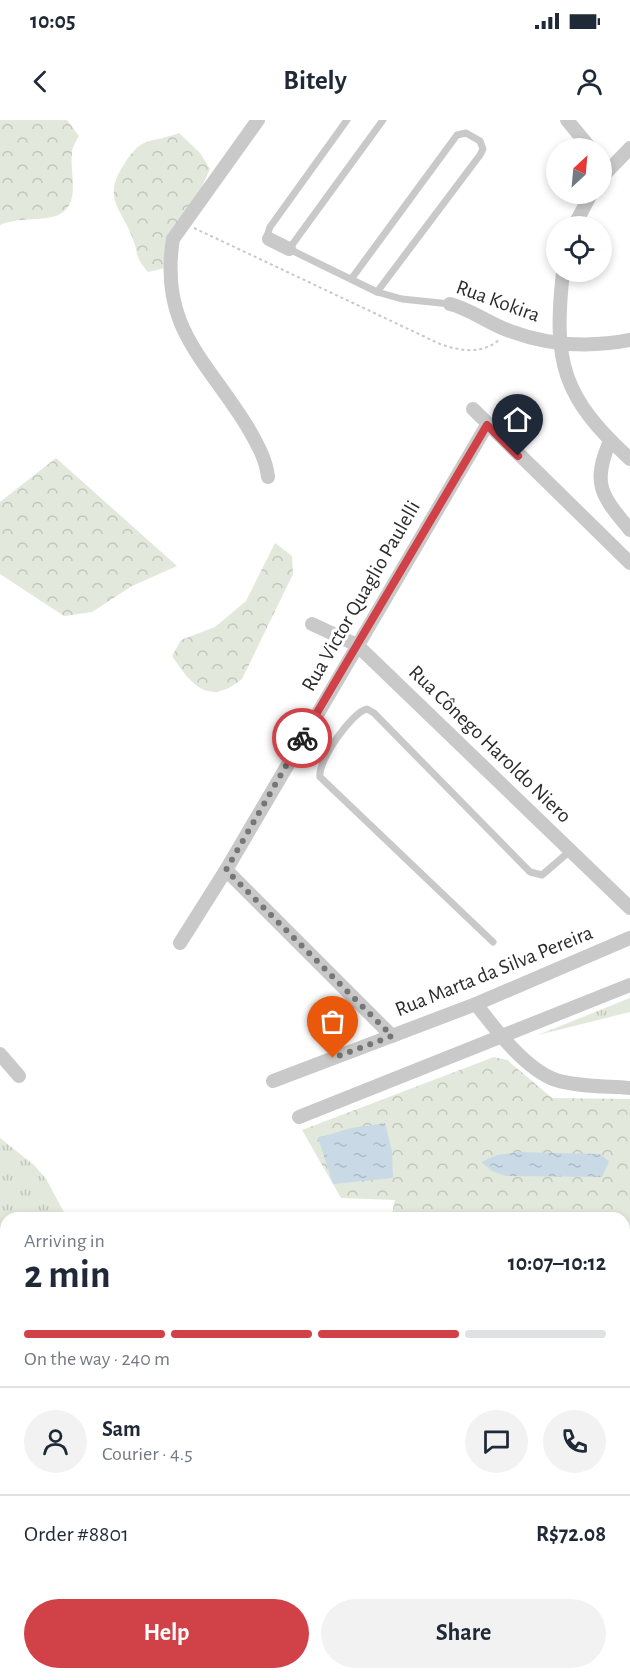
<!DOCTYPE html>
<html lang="en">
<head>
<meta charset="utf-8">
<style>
  :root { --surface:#fff; --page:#f2f2f3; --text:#1f2937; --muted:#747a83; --line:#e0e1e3; --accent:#d04148 }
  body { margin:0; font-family:"Alegreya Sans",sans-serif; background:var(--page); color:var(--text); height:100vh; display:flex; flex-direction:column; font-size:22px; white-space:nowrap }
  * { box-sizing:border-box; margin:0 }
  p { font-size:20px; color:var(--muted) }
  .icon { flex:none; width:33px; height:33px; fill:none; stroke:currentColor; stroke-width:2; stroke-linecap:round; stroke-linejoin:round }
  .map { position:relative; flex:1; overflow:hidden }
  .sheet { position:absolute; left:0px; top:1092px; width:630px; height:468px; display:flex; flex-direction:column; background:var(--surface); border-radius:18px 18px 0 0; box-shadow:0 3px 9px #0003 }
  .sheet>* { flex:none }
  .needle { width:39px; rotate:26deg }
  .controls { position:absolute; left:546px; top:18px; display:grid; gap:12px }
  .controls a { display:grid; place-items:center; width:66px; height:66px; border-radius:50%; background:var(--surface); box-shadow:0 3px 9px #0003; font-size:30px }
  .pin { position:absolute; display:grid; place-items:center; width:51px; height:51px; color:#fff; margin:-62px -26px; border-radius:50% 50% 50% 0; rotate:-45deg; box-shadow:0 0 6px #0007 }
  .pin .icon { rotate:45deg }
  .courier { position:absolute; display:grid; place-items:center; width:60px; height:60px; margin:-30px; border:4px solid #d04148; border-radius:50%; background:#fff; color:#222; box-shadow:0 2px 8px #0007 }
  .summary em { font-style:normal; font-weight:600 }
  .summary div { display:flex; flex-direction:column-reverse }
  .summary { display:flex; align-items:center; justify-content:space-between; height:102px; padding:0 24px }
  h1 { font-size:39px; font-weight:600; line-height:45px }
  .bar { display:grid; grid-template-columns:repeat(4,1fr); gap:9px 6px; align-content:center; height:72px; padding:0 24px }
  .bar i { height:8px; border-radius:4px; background:var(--line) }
  .bar .current { background:var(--accent) }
  .bar p { grid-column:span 4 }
  .line { display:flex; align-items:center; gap:15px; padding:0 24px; border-top:2px solid var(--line) }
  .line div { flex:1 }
  .round { display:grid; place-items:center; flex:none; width:63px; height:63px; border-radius:32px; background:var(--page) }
  .primary-button { display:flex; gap:12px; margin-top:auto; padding:12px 24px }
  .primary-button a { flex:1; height:69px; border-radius:36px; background:var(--accent); color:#fff; font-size:24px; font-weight:600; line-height:69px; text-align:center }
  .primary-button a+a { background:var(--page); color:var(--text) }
  .status { display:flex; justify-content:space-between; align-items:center; height:42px; padding:0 30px; background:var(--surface); direction:ltr }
  .status svg { height:16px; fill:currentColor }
  header { display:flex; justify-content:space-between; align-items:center; height:78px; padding:0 24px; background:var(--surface); font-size:27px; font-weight:600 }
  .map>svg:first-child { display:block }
  .grass { fill:url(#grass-tufts) }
  .forest { fill:url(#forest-crowns) }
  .water { fill:url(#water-ripples) }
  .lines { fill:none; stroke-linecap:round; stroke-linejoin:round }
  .path { stroke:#c9c9c9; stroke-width:2; stroke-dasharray:3 3; stroke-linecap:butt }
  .lane { stroke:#c9c9c9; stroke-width:7 }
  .street { stroke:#c9c9c9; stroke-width:14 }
  .done { stroke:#767676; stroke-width:6; stroke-dasharray:0 10.8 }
  .route { stroke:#d04148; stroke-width:8 }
  .labels { text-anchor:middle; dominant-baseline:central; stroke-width:6; stroke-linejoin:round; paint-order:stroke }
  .street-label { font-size:21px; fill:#2c2c2c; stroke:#fff }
</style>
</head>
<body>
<div class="status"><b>10:05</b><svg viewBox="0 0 49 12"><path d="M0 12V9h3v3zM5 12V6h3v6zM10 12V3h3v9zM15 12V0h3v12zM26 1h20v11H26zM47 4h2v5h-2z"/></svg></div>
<header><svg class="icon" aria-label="back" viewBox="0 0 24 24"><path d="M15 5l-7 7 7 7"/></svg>Bitely<svg class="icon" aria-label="person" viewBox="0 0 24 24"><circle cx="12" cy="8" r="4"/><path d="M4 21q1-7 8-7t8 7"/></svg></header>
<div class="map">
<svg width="630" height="1560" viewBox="0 0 630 1560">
  <defs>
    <pattern id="grass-tufts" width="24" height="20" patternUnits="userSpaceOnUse" patternTransform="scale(1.5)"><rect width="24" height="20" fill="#e2e8db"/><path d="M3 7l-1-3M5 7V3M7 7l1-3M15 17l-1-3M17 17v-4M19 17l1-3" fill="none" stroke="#c2c7bc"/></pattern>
    <pattern id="forest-crowns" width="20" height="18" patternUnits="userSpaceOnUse" patternTransform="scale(1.5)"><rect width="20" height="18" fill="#e2e8db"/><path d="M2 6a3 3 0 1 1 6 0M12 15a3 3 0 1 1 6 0" fill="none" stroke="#c2c7bc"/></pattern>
    <pattern id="water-ripples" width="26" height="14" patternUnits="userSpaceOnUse" patternTransform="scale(1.5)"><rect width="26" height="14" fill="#c9dae6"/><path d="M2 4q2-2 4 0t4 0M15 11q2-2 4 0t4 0" fill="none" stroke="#adbbc5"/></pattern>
  </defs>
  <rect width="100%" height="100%" fill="#fff"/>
  <!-- grass -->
  <g class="grass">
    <polygon points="630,878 630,892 538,915"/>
    <polygon points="0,1018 34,1045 46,1059 66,1096 66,1098 6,1098 6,1554 45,1554 45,1560 0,1560"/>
  </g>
  <!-- forest -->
  <g class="forest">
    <path d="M 0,0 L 67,0 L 79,16 C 76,21 72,27 72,33 C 69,53 83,86 56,96 C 40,101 18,97 0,105 Z"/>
    <path d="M 179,13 L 200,33 L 210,49 L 165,148 L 148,152 C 134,136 139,135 133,119 C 121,87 101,78 125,43 C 129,36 136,27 144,23 C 152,19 168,18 179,13 Z"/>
    <polygon points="56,338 177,446 132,466 92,492 64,496 0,454 0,382"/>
    <path d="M 275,423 L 292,436 L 293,454 L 242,559 C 209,586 192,566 172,536 L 181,520 L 215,507 L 246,481 Z"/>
    <polygon points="494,937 507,940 552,978 630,979 630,1252 624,1253 624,1098 391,1098 395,1080 341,1078 302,1010"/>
  </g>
  <!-- water -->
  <g class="water">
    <polygon points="385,1003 392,1031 393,1058 333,1064 318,1018 351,1008"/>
    <polygon points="519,1032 600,1034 609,1041 602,1057 506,1056 492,1051 481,1042 497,1035"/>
  </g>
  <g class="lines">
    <!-- path -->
    <g class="path">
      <path d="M 194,108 L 440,224 C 461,231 482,235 500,219"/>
      <polyline points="624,1161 630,1162"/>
      <polyline points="624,1216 630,1214"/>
    </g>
    <!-- lane -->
    <g class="lane">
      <polyline points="383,0 289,129 377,172 402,179 450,184"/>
      <polyline points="269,119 267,116 270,107 347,0"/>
      <polyline points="352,158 457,15 466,13 480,21 483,29 480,35 377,172"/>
      <path d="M 493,822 L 320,657 C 318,640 352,592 367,589 L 374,593 L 530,752 L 542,755 L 570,731"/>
    </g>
    <!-- street -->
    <g class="street">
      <path d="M 258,0 L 173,119 C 159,207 205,238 247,306 C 256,322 266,338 268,357"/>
      <polyline points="567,0 590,28"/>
      <polyline points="602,57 630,28"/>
      <polyline points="574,106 591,74"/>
      <polyline points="269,119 289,129"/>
      <path d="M 563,152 C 553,242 562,277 630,339"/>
      <path d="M 450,184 C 471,189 489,204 510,211 C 550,226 588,228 630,220"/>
      <polyline points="473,289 630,443"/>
      <path d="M 610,321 C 591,365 602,376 630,410"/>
      <polyline points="312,504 357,525 630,788"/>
      <polyline points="226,750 392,916"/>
      <polyline points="180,823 226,750 487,305"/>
      <path d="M 476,884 C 495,909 526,950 556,960 C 579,967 606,966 630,968"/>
      <polyline points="0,934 19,956"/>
      <polyline points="273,961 476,884 630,818"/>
      <polyline points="299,997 630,865"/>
      <polyline points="624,1262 630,1262"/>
    </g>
  </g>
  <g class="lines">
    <!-- done -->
    <polyline class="done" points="302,618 226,750 392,916 333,938"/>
    <!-- route -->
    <polyline class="route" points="302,618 487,305 518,336"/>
  </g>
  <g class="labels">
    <!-- street labels -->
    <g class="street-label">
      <text transform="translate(498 181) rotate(20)">Rua Kokira</text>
      <text transform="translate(361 476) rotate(-60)">Rua Victor Quaglio Paulelli</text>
      <text transform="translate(490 624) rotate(44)">Rua Cônego Haroldo Niero</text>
      <text transform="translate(494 851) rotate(-22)">Rua Marta da Silva Pereira</text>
    </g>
  </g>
</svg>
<div class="controls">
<a><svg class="needle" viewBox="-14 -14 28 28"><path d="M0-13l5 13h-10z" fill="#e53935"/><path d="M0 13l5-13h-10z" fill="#747a83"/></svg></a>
<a><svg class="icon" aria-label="locate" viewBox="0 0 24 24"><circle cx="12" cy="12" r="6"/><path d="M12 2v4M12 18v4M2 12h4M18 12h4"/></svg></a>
</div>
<div class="pin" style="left:333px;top:938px;background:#ea580c"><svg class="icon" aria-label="bag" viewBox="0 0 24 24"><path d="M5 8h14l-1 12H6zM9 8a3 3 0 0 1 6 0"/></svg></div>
<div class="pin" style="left:518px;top:336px;background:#1f2937"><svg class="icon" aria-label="home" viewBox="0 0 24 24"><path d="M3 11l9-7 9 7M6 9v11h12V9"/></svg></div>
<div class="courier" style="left:302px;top:618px"><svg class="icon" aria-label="bike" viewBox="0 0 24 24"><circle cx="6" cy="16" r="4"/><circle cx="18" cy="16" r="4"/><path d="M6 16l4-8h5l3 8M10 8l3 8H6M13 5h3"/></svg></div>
<section class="sheet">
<div class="summary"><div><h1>2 min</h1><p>Arriving in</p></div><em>10:07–10:12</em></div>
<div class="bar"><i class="current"></i><i class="current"></i><i class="current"></i><i></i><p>On the way · 240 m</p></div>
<div class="line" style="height:108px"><a class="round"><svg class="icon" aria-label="person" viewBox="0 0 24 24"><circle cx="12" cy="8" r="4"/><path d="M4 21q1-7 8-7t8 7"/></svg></a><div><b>Sam</b><p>Courier · 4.5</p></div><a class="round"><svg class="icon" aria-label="chat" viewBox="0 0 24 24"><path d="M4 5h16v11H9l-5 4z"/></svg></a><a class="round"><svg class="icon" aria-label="phone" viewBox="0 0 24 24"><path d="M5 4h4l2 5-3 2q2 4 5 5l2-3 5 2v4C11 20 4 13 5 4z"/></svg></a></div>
<div class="line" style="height:78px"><div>Order #8801</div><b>R$72.08</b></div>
<div class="primary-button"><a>Help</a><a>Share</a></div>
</section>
</div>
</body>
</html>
